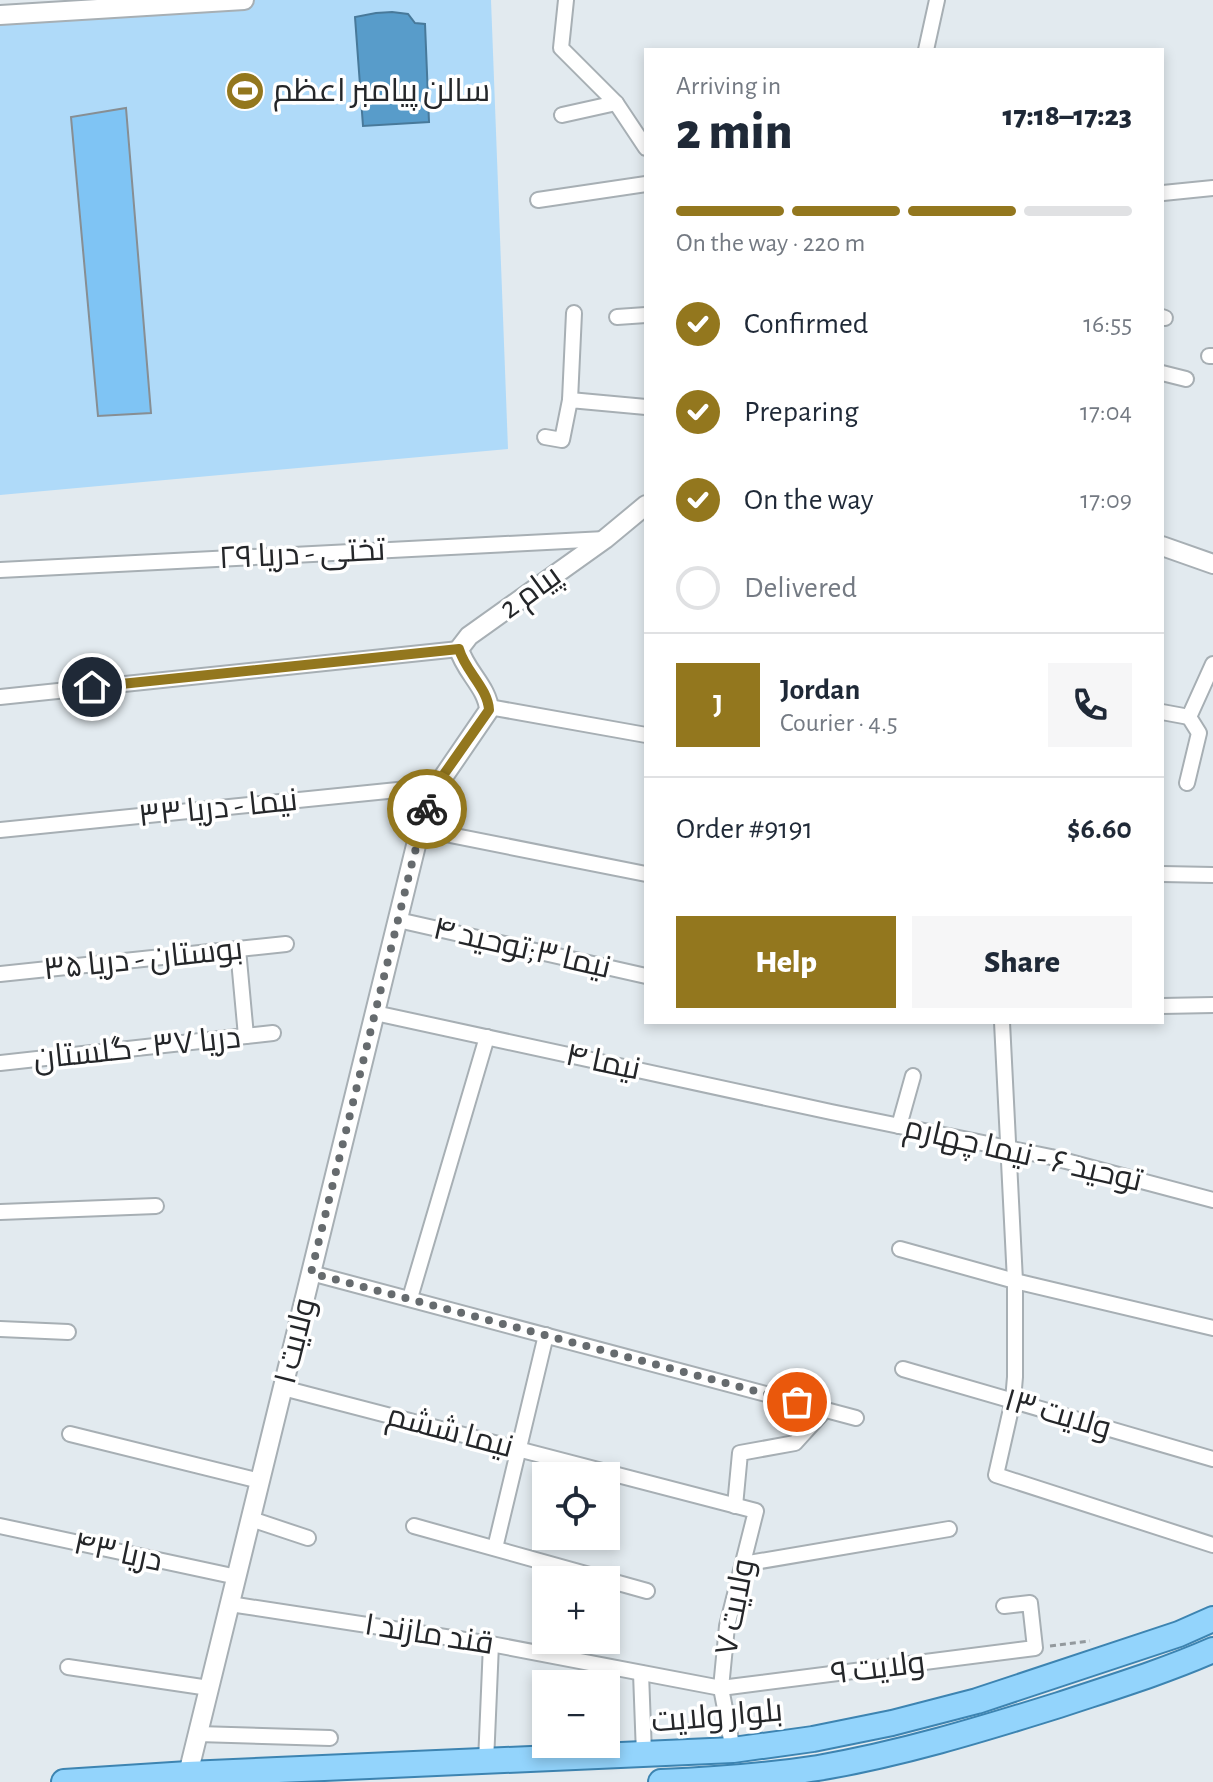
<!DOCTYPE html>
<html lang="en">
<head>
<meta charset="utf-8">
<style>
  :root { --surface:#fff; --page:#f6f6f7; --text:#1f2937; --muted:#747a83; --line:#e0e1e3; --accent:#93771e }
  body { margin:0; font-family:"Alegreya Sans",Cairo,sans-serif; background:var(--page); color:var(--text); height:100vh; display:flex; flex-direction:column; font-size:30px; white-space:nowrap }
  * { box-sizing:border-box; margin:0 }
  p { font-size:26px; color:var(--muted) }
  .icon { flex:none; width:44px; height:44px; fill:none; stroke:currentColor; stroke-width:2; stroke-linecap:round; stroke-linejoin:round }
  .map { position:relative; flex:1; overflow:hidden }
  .details { position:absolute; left:644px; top:48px; width:520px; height:976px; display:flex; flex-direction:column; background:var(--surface); border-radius:0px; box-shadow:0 4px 12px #0003 }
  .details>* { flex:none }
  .buttons { position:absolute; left:532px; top:1462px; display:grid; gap:16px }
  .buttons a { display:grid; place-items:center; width:88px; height:88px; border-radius:0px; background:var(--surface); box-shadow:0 4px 12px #0003; font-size:40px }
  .pin { position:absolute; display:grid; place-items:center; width:68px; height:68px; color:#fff; margin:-34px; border:4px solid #fff; border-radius:50%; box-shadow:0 2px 8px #0007 }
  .courier { position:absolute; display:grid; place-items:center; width:80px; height:80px; margin:-40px; border:6px solid #93771e; border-radius:50%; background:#fff; color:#222; box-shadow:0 2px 10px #0007 }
  .head em { font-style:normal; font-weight:800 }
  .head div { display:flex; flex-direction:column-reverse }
  .head { display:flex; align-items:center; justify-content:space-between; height:136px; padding:0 32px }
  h1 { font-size:52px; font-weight:800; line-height:60px }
  .bar { display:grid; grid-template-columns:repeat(4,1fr); gap:12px 8px; align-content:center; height:96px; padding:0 32px }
  .bar i { height:10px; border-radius:6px; background:var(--line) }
  .bar .on { background:var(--accent) }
  .bar p { grid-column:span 4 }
  .line { display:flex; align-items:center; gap:20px; padding:0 32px; border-top:2px solid var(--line) }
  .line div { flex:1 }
  .round { display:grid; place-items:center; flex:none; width:84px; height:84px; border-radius:0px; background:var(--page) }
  ol { padding:0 32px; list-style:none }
  li { display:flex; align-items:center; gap:24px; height:88px }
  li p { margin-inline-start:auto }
  li .icon { padding:8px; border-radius:50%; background:var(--accent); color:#fff; stroke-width:4 }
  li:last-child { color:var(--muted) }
  li i { width:44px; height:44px; border:4px solid var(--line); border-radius:50% }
  .primary-button { display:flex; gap:16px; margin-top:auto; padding:16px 32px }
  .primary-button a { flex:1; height:92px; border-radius:0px; background:var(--accent); color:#fff; font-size:32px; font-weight:800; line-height:92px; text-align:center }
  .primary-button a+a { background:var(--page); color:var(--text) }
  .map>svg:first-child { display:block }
  .green { fill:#afdaf9 }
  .water { fill:#589cca; stroke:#48799a; stroke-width:2 }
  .building { fill:#7fc4f4; stroke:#878e93; stroke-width:2 }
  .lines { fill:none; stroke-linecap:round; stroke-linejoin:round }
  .minor-casing { stroke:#a7afb4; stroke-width:18 }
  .tertiary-casing { stroke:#a7afb4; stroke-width:22 }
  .primary-casing { stroke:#3d84b1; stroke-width:28 }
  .path { stroke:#93999d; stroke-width:3; stroke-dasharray:6 4; stroke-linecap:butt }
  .minor { stroke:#fff; stroke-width:14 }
  .tertiary { stroke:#fff; stroke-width:18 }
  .primary { stroke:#93d4fc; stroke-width:24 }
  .done { stroke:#666b6e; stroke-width:8; stroke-dasharray:0 14.4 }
  .route { stroke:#93771e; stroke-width:10 }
  .labels { text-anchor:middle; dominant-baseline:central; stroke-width:7; stroke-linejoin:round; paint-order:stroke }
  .poi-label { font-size:32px; fill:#242629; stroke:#fff; text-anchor:start }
  .street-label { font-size:32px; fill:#242629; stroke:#fff }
</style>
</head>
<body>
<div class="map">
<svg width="1213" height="1782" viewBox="0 0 1213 1782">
  <rect width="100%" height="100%" fill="#e2eaef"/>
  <!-- green -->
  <polygon class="green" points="244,0 491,0 508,449 0,495 0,18"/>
  <!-- water -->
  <polygon class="water" points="392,12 408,14 415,23 425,24 429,122 363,126 355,17 376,13"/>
  <!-- building -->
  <polygon class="building" points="126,108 151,413 98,416 71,117"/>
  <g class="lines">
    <!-- minor casing -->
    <g class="minor-casing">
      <g id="minor">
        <polyline points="566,0 561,48 616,103 646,148"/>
        <polyline points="926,50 937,0"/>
        <polyline points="562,115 616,103"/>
        <polyline points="1163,193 1213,188"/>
        <polyline points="538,200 646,184"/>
        <polyline points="617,317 646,315"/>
        <polyline points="1162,317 1165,318"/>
        <polyline points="1209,356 1213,356"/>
        <polyline points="1162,373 1186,379"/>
        <polyline points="570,400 574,313"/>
        <polyline points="545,437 562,440 570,400 646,407"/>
        <polyline points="0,570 605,539"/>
        <polyline points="0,697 459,649"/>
        <polyline points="489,707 646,735"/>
        <polyline points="1162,712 1189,717"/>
        <polyline points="1189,717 1213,664"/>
        <polyline points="1187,783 1199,733 1189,717"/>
        <polyline points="420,829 646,874"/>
        <polyline points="0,830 437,786"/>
        <polyline points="1162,874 1213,875"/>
        <polyline points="398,920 646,976"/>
        <polyline points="238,949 246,1036"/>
        <polyline points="0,974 286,944"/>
        <polyline points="1162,1006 1213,1005"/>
        <polyline points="375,1013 831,1112 1051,1157 1213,1200"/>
        <polyline points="1002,1022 1015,1281 1015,1377 1013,1400 996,1475 1213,1545"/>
        <polyline points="0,1063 273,1033"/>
        <polyline points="899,1126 913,1076"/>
        <polyline points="0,1212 156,1206"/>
        <polyline points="900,1249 1015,1281 1213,1328"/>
        <polyline points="311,1273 856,1418"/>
        <polyline points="410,1298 487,1037"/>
        <polyline points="0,1329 68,1332"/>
        <polyline points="903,1369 1213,1459"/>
        <polyline points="283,1388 756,1511 727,1626 721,1688 733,1750"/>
        <polyline points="70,1434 260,1481"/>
        <polyline points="735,1506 740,1453 795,1443 825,1410"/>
        <polyline points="251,1519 308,1538"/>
        <polyline points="0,1526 237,1577"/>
        <polyline points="414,1526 647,1591"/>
        <polyline points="495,1548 546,1335"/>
        <polyline points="743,1564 949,1529"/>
        <polyline points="230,1604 491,1644 721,1688 1035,1648 1030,1603 1004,1606"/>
        <polyline points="68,1667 209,1688"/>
        <polyline points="641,1673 644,1754"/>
        <polyline points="198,1734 330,1738"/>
        <polyline points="486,1762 491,1644"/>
      </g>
    </g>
    <!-- tertiary casing -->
    <g class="tertiary-casing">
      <g id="tertiary">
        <polyline points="0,15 244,0"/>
        <polyline points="1162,546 1213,564"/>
        <path d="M 188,1774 L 420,829 L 437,786 L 489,710 C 488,688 465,671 459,649 L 469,636 L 605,539 L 646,505"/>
      </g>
    </g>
    <!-- primary casing -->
    <g class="primary-casing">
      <g id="primary">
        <polyline points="64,1782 188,1774 733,1750 813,1739 892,1723 977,1701 1179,1634 1213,1619"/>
        <path d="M 661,1782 C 714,1780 766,1776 818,1768 C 900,1754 979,1730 1059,1705 C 1110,1688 1163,1672 1213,1650"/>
      </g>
    </g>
    <!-- path -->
    <polyline class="path" points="1050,1646 1090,1641"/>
    <!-- minor -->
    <use href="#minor" class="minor"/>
    <!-- tertiary -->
    <use href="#tertiary" class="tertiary"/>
    <!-- primary -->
    <use href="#primary" class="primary"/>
  </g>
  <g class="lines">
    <!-- done -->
    <polyline class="done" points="427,809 413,859 311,1273 797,1402"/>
    <!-- route -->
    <path class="route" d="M 92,687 L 459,649 C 465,671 488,688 489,710 L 442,777 L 427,809"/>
  </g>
  <!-- icons -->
  <defs>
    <g id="stadium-disc" transform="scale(2)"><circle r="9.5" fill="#93771e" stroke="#fff"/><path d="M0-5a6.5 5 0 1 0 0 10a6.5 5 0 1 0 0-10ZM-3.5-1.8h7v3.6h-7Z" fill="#fff"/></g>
  </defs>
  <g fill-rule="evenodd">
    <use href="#stadium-disc" x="245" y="91"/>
  </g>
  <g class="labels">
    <!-- poi labels -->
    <g class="poi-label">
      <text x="273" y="91">سالن پیامبر اعظم</text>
    </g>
    <!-- street labels -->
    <g class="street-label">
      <text transform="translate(302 554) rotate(-3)">تختی - دریا ۲۹</text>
      <text transform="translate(530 592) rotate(-36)">پیام 2</text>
      <text transform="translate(218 808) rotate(-6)">نیما - دریا ۳۳</text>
      <text transform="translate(522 948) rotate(13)">نیما ۳;توحید ۴</text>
      <text transform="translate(143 959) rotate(-6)">بوستان - دریا ۳۵</text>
      <text transform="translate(137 1048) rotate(-6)">دریا ۳۷ - گلستان</text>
      <text transform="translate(603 1062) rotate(12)">نیما ۴</text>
      <text transform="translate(1023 1154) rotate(13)">توحید ۶ - نیما چهارم</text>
      <text transform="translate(295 1341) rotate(-76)">ولایت ۱</text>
      <text transform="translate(1058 1414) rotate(16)">ولایت ۱۳</text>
      <text transform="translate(450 1431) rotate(15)">نیما ششم</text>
      <text transform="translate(118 1552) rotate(12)">دریا ۴۳</text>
      <text transform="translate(735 1607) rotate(-79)">ولایت ۷</text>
      <text transform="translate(429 1634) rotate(9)">قند مازند ۱</text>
      <text transform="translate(878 1668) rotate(-7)">ولایت ۹</text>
      <text transform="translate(717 1716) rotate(-5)">بلوار ولایت</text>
    </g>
  </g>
</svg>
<div class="buttons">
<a><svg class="icon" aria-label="locate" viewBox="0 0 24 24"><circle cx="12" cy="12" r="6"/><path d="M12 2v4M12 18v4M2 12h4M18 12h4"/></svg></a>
<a>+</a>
<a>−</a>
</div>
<div class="pin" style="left:797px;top:1402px;background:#ea580c"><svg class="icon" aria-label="bag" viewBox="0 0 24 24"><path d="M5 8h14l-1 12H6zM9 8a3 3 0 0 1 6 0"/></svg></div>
<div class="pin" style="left:92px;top:687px;background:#1f2937"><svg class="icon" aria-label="home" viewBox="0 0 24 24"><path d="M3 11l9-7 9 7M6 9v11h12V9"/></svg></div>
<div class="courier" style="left:427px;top:809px"><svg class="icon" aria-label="bike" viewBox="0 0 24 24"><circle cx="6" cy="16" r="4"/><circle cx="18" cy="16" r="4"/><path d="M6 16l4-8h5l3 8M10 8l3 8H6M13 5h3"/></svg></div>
<section class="details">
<div class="head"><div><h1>2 min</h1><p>Arriving in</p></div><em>17:18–17:23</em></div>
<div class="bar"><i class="on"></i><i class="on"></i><i class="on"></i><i></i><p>On the way · 220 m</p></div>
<ol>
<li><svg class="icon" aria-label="check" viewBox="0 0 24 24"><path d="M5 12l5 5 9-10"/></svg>Confirmed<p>16:55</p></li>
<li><svg class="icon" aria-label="check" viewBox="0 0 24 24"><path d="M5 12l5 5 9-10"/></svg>Preparing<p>17:04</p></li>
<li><svg class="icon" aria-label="check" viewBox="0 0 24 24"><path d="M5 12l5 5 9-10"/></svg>On the way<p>17:09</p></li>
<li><i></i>Delivered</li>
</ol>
<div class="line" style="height:144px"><b class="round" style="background:var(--accent);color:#fff">J</b><div><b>Jordan</b><p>Courier · 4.5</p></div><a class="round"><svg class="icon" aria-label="phone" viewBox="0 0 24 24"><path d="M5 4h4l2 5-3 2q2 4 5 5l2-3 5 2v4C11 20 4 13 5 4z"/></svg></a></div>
<div class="line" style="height:104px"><div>Order #9191</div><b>$6.60</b></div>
<div class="primary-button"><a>Help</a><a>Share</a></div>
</section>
</div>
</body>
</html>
